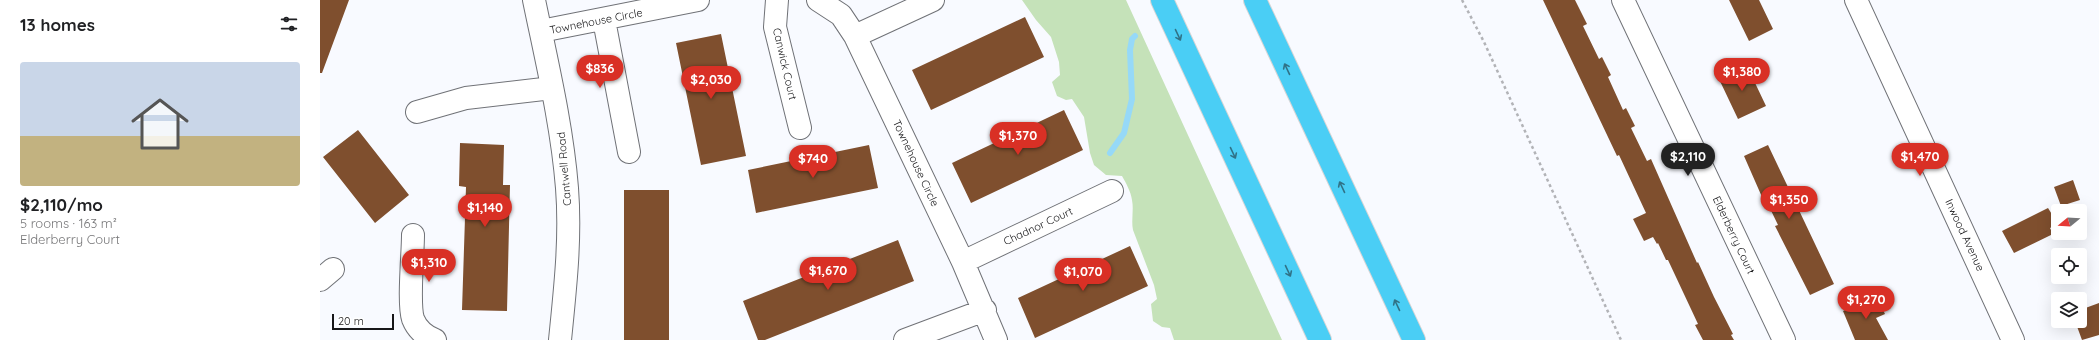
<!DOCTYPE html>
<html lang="en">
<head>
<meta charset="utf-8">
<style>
	body { margin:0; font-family:Quicksand,sans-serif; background:#f6f6f6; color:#202124; height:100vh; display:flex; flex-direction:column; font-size:15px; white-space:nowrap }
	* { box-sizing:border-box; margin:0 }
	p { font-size:13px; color:#757577 }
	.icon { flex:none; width:22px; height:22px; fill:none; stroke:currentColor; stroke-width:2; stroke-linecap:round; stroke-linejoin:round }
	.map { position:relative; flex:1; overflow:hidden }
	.side { display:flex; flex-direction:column; background:#fff; width:320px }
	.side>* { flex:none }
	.needle { width:26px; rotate:252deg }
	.fabs { position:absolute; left:1731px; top:204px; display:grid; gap:8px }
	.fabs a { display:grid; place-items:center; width:36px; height:36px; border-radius:4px; background:#fff; box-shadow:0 4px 16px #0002; font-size:20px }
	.scale { position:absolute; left:12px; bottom:10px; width:62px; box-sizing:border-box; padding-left:4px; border:2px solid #171719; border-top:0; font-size:11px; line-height:14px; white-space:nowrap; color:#171719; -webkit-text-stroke:3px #fff; paint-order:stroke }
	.price { position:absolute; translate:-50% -34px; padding:0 9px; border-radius:14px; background:#d93025; color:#fff; font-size:13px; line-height:26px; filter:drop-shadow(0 1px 2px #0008) }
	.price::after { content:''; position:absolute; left:50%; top:24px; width:12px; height:9px; margin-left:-6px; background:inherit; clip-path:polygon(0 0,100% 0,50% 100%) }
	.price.selected { background:#222; color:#fff }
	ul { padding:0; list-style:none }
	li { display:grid; align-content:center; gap:8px; height:212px; padding:0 20px }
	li+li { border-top:1px solid #e0e0e0 }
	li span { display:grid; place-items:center; height:124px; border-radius:4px; color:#555 }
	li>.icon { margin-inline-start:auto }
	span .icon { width:72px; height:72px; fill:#fffc; stroke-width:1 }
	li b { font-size:17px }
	h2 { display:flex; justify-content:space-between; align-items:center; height:48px; padding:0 20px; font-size:17px }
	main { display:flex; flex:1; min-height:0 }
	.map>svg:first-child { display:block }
</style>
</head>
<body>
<main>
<section class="side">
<h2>13 homes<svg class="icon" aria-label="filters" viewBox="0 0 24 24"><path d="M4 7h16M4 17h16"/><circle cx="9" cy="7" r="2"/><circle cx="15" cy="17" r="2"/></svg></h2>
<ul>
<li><span style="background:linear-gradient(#c9d6e8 60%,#c2b280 0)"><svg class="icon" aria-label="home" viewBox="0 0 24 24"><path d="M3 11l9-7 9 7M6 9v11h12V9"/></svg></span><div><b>$2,110/mo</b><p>5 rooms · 163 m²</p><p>Elderberry Court</p></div></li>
</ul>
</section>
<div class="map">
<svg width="1779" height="340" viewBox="0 0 1779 340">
	<rect width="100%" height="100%" fill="#f8faff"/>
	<!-- green -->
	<path fill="#c5e2b9" d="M 702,0 L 806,0 L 962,340 L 854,340 L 850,328 L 842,327 L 833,321 L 831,304 L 837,299 L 834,285 L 813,230 C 811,220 814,210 812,200 C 811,192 806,183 802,176 L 786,175 L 774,165 L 770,153 L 764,117 L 752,99 L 746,100 L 737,96 L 732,82 L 740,75 L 739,62 L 731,37 L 716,20 Z"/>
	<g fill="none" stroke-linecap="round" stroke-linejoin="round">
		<!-- stream -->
		<path stroke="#96d9f8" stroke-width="6" d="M 790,153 L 804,133 L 812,99 L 810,50 L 812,39 L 815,36"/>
	</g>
	<!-- building -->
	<path fill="#7f4f2e" d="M 0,0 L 29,0 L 2,73 L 0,73 Z
		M 1223,0 L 1255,0 L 1267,24 L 1263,26 L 1279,59 L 1282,57 L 1291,75 L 1288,77 L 1303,110 L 1306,108 L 1315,126 L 1311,128 L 1327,161 L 1331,159 L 1377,263 L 1378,262 L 1394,297 L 1413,334 L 1411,335 L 1414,340 L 1383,340 L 1375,325 L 1378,324 L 1348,260 L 1346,260 L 1338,243 L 1337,244 L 1333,237 L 1324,241 L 1313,219 L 1326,213 L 1299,155 L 1297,156 Z
		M 1409,0 L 1439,0 L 1453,29 L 1429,41 Z
		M 705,17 L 724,57 L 611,110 L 592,70 Z
		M 401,34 L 426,156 L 381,165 L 356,43 Z
		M 1427,66 L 1446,106 L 1418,119 L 1399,79 Z
		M 744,110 L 763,150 L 651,203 L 632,163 Z
		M 38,130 L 89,195 L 55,223 L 3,157 Z
		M 140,143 L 184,145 L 183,185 L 190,185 L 187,311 L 142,310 L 146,187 L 139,186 Z
		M 549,145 L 558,188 L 436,213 L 428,170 Z
		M 1448,145 L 1514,284 L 1490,295 L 1455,226 L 1458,225 L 1444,196 L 1442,197 L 1424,156 Z
		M 1753,180 L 1760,200 L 1741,206 L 1734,187 Z
		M 304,190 L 349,190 L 349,340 L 304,340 Z
		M 1728,208 L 1738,224 L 1730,228 L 1733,234 L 1694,253 L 1682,231 Z
		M 578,240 L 594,281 L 445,340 L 438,340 L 423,301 Z
		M 810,246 L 828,286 L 715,338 L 698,298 Z
		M 1556,296 L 1565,314 L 1556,318 L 1568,340 L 1535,340 L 1523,311 Z
		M 1779,303 L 1779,335 L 1762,340 L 1755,321 L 1760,321 L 1760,310 Z"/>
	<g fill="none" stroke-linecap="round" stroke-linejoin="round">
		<defs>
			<path id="minor" d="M 214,0 C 227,63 242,125 247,188 C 251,239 245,290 240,340
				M 457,0 L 455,27 L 480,128
				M 498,0 L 521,15 L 535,36 L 643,262 L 676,340
				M 1303,0 L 1464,340
				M 1536,0 L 1693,340
				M 284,20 L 309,152
				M 221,31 L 378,0
				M 535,36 L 613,0
				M 97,112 L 146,98 L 232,88
				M 93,235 C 93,254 88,303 93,319 C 97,329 105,336 115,340
				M 643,262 L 792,191
				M 0,280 L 13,269
				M 585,340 L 665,310"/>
			<path id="highway" d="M 842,0 L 1000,340
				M 935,0 L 1094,340"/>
		</defs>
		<!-- minor casing -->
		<use href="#minor" stroke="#707277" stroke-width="24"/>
		<!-- highway casing -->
		<use href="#highway" stroke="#d5d5d6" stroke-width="24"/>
		<!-- path -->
		<path stroke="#b2b3b7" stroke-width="2.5" stroke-dasharray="3 3" stroke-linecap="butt" d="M 1142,0 L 1164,42 L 1301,340"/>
		<!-- minor -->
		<use href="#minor" stroke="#fff" stroke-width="22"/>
		<!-- highway -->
		<use href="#highway" stroke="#4acef5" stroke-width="22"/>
	</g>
	<!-- one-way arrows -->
	<defs><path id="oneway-shaft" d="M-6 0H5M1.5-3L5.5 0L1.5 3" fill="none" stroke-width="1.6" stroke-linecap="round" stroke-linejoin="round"/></defs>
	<g stroke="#307287">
		<use href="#oneway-shaft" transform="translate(858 35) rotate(65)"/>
		<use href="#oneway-shaft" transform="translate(967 69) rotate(-115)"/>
		<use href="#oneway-shaft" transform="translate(913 153) rotate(65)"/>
		<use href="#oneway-shaft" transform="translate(1022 187) rotate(-115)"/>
		<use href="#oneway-shaft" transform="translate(968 271) rotate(65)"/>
		<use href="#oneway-shaft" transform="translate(1077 305) rotate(-115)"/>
	</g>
	<g text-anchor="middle" stroke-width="4" stroke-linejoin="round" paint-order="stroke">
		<!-- street labels -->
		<g font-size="11" fill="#171719" stroke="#fff">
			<text transform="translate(276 21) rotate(-11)" y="4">Townehouse Circle</text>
			<text transform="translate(465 64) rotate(77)" y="4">Canwick Court</text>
			<text transform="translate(596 163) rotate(65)" y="4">Townehouse Circle</text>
			<text transform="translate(244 169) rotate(-95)" y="4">Cantwell Road</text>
			<text transform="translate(718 226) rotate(-25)" y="4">Chadnor Court</text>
			<text transform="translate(1414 235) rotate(65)" y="4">Elderberry Court</text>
			<text transform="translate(1645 235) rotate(65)" y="4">Inwood Avenue</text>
		</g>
	</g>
</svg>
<div class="fabs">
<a><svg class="needle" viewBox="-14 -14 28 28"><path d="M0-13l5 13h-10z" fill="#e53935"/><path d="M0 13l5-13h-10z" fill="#757577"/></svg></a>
<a><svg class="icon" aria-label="locate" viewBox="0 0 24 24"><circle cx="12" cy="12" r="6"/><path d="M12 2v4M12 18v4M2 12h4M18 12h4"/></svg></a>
<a><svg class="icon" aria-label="layers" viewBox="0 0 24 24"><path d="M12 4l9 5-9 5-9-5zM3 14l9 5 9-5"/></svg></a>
</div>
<div class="scale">20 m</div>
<b class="price" style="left:280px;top:89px">$836</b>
<b class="price" style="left:1422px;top:92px">$1,380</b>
<b class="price" style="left:391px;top:100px">$2,030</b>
<b class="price" style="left:698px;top:156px">$1,370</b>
<b class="price selected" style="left:1368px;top:177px">$2,110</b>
<b class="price" style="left:1600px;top:177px">$1,470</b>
<b class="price" style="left:493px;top:179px">$740</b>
<b class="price" style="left:1469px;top:220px">$1,350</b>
<b class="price" style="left:165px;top:228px">$1,140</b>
<b class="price" style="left:109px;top:283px">$1,310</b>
<b class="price" style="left:508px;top:291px">$1,670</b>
<b class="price" style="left:763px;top:292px">$1,070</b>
<b class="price" style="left:1546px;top:320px">$1,270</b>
</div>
</main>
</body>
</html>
